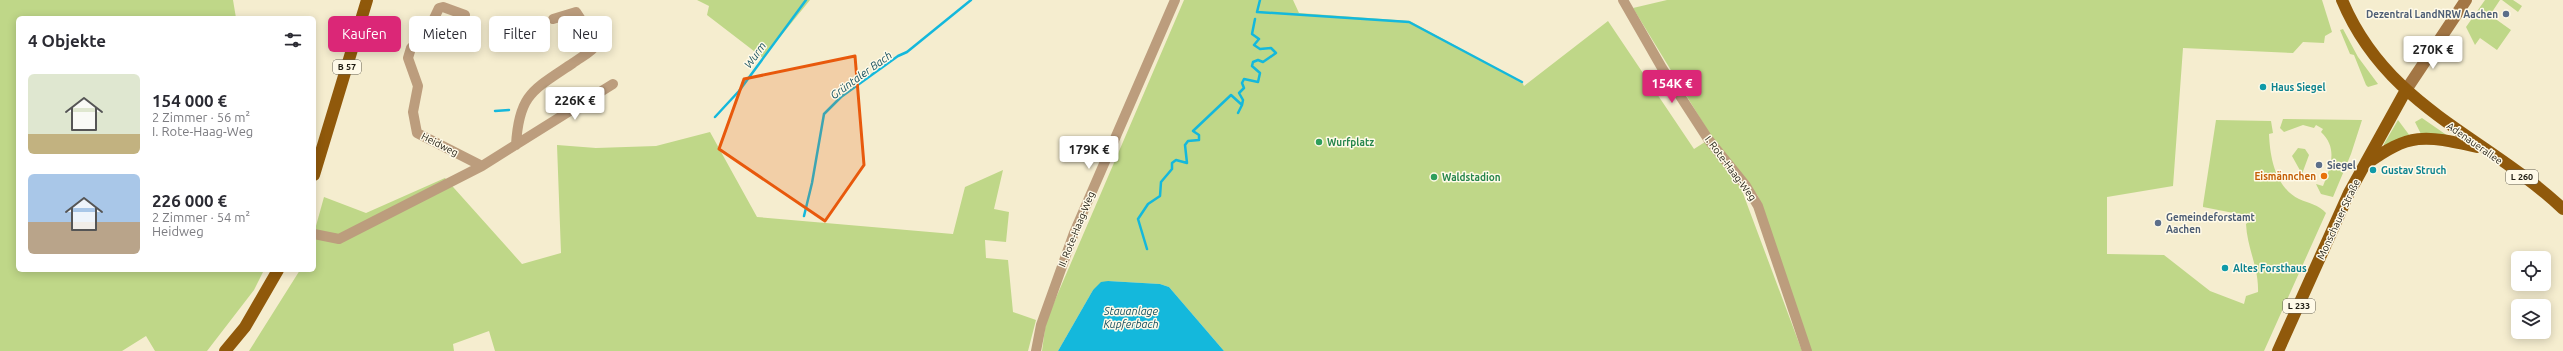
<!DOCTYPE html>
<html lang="de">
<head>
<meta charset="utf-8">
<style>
	body { margin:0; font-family:Ubuntu,sans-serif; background:#f7f7f7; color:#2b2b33; height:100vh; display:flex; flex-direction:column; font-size:15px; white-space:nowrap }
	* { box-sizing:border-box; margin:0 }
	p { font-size:13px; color:#7c7c81 }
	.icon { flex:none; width:22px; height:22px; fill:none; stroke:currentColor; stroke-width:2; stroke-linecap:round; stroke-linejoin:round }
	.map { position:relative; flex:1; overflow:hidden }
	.sheet { position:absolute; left:16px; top:16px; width:300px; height:256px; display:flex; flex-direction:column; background:#fff; border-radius:6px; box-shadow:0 2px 10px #0003 }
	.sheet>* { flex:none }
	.top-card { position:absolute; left:328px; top:16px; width:380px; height:36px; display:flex; gap:8px }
	.tools { position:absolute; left:2511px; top:251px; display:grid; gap:8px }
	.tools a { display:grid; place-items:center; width:40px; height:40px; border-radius:6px; background:#fff; box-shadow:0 2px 10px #0003; font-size:20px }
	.price { position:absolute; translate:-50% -34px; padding:0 9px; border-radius:4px; background:#fff; color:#222; font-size:13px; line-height:26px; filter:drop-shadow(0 1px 2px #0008) }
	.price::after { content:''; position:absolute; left:50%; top:24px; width:12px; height:9px; margin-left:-6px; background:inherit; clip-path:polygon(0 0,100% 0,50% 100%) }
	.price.selected { background:#db2777; color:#fff }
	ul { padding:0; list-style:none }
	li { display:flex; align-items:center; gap:12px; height:100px; padding:0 12px }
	li span { display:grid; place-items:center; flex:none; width:112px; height:80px; border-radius:6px; color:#555 }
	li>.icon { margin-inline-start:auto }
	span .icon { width:48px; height:48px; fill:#fffc; stroke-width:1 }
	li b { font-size:17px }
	h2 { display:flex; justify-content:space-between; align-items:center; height:48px; padding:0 12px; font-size:17px }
	.chip { padding:0 14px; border-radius:6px; background:#fff; box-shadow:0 2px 10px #0003; font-size:14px; line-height:36px }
	.chip.selected { background:#db2777; color:#fff }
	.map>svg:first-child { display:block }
</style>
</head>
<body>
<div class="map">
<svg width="2563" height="351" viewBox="0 0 2563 351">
	<rect width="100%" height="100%" fill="#f5edcf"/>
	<!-- green -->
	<path fill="#bfd788" d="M 0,0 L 233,0 L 236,18 L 18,18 L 18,270 L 264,270 L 254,290 L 207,351 L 155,351 L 146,336 L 122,351 L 0,351 Z
		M 697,0 L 810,0 L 763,58 L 707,15 L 709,6 Z
		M 1184,0 L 1293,0 L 1299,13 L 1410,21 L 1522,82 L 1524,86 L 1608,21 L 1694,149 L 1705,142 L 1741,188 L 1802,351 L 1224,351 L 1169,287 L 1160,284 L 1108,281 L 1093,290 L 1058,351 L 1042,351 L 1046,321 Z
		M 1667,0 L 2322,0 L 2332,32 L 2325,36 L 2324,43 L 2303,42 L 2293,53 L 2183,48 L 2173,186 L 2107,197 L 2107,254 L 2164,255 L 2210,291 L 2244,304 L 2246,296 L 2258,292 C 2259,268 2247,248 2246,224 L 2254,217 L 2203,207 L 2203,205 L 2216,120 L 2271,121 L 2273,133 L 2269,134 C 2270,157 2275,187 2299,199 C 2308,203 2319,205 2326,213 L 2264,351 L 1810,351 L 1758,196 L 1711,136 L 1633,8 Z
		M 2485,0 L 2500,0 L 2490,15 L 2511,30 L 2497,50 L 2480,38 L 2475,45 L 2466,27 Z
		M 2502,0 L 2513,0 L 2522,6 L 2518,12 Z
		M 2343,29 L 2358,57 L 2378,84 L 2368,87 L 2366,85 L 2354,55 L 2350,54 L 2340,30 Z
		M 2422,118 L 2448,136 L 2421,134 L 2415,122 Z
		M 2283,119 L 2362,120 L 2351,154 L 2333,197 L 2321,194 L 2316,184 L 2323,186 C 2331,166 2338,148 2321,132 L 2323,129 L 2316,125 L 2314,128 L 2303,125 L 2284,132 L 2280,128 Z
		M 2398,120 L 2410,136 L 2384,146 L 2384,144 Z
		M 710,132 L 757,217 L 953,234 L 965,187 L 1003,170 L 994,209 L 1009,212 L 1006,242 L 985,240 L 986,258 L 1008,260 L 1013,312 L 1036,320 L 1028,351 L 495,351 L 489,331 L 453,344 L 454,351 L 249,351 L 300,270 L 314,270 L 314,233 L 324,197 L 366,213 L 445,178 L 522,264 L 561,253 L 557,145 L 596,148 L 656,146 Z
		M 2298,148 L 2305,149 L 2309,155 L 2302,174 L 2292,156 Z"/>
	<!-- water -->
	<path fill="#14b8dc" d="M 1108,281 L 1160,284 L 1169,287 L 1224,351 L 1058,351 L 1093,290 L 1101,282 Z"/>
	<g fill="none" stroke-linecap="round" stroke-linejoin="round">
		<!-- stream -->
		<path stroke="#14b8dc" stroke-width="2.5" d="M 1260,0 L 1257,12 L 1409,22 L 1522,82
			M 495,111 L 509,110
			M 1238,113 L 1242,105
			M 715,117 L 739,91 L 806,0
			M 804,216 L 812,183 L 824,114 L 841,97 L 898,56 L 907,52 L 971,0
			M 1147,249 L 1138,219 L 1148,204 L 1160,196 L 1161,182 L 1172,169 L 1172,163 L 1176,160 L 1187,163 L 1185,145 L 1188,141 L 1199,140 L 1199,135 L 1193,131 L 1231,95 L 1242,105 L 1243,100 L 1239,93 L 1244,88 L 1242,83 L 1244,79 L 1258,82 L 1260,73 L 1252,66 L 1253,62 L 1258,60 L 1263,62 L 1276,53 L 1271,48 L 1260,49 L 1254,45 L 1259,39 L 1252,34 L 1255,19"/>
		<!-- minor -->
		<path stroke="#bc9d7d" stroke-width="10" d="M 1623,0 L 1662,68 L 1708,139 L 1746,186 L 1758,206 L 1807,351
			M 465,15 L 443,7 L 439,8 L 428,31 L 411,48 L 408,58 L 418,86 L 413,112 L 417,133 L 482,166
			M 516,145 C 519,94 533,90 573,63 C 581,57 592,52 597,44 L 576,12 L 553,19
			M 314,234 L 339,239 L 482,166 L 613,84
			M 1036,351 L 1041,325 L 1074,233 L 1175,0"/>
		<!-- secondary -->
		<path stroke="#a37644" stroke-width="12" d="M 2406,90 L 2466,0"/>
		<!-- primary -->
		<path stroke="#90590b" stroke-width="12" d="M 2342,0 C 2387,108 2485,135 2563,209
			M 2365,165 C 2410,132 2424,135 2477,147
			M 314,175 L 367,0
			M 225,351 L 245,327 L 278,270
			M 2278,351 L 2349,193 L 2406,90"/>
	</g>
	<!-- marked area -->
	<path fill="#e8590c" fill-opacity="0.2" stroke="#e8590c" stroke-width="3" stroke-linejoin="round" d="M 855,56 L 864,165 L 825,221 L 719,149 L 744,79 Z"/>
	<!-- markers -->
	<g fill="#5c6f8a" stroke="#fffae8" stroke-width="1.5">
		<circle cx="2506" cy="14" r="4"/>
		<circle cx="2319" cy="165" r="4"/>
		<circle cx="2158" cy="223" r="4"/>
	</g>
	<g fill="#0f9aa8" stroke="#fffae8" stroke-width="1.5">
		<circle cx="2263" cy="87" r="4"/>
		<circle cx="2373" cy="170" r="4"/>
		<circle cx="2225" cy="268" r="4"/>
	</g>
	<g fill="#2e9e5b" stroke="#fffae8" stroke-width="1.5">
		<circle cx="1319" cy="142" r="4"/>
		<circle cx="1434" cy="177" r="4"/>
	</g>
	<circle fill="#e8710a" stroke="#fffae8" stroke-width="1.5" cx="2324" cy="176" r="4"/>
	<g text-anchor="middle" stroke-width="3" stroke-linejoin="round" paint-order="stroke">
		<!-- shield labels -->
		<g fill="#fffae8" stroke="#625e52" stroke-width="1">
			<rect x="333" y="60" width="28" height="14" rx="3"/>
			<rect x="2506" y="170" width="32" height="14" rx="3"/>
			<rect x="2283" y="299" width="32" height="14" rx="3"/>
		</g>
		<g font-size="9" font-weight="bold" fill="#1e1b11">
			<text x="347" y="70">B 57</text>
			<text x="2522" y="180">L 260</text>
			<text x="2299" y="309">L 233</text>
		</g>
		<!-- service labels -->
		<g font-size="10" font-weight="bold" fill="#4e5e75" stroke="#fffae8" text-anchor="start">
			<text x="2498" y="18" text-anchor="end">Dezentral LandNRW Aachen</text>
			<text x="2327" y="169">Siegel</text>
			<text x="2166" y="221">Gemeindeforstamt<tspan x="2166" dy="12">Aachen</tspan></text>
		</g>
		<!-- culture labels -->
		<g font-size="10" font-weight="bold" fill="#0d838f" stroke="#fffae8" text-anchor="start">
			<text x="2271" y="91">Haus Siegel</text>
			<text x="2381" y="174">Gustav Struch</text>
			<text x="2233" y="272">Altes Forsthaus</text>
		</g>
		<!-- leisure labels -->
		<g font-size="10" font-weight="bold" fill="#27864d" stroke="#fffae8" text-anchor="start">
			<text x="1327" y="146">Wurfplatz</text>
			<text x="1442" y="181">Waldstadion</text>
		</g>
		<!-- street labels -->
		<g font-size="10" fill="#1e1b11" stroke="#fffae8">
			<text transform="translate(2475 143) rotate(35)" y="4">Adenauerallee</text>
			<text transform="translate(440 144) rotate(27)" y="4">Heidweg</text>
			<text transform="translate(1731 168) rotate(53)" y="4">I. Rote-Haag-Weg</text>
			<text transform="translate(2338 219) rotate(-65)" y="4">Monschauer Straße</text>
			<text transform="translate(1076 229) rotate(-68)" y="4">II. Rote-Haag-Weg</text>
		</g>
		<!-- food labels -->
		<g font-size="10" font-weight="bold" fill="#c56008" stroke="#fffae8" text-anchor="end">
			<text x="2316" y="180">Eismännchen</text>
		</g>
		<!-- water labels -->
		<g font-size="11" font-style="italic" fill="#175160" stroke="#fffae8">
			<text transform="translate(755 55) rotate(-54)" y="4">Wurm</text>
			<text transform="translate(861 75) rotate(-36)" y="4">Grüntaler Bach</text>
			<text x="1131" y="315">Stauanlage<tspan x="1131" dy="13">Kupferbach</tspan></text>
		</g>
	</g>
</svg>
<div class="tools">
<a><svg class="icon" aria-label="locate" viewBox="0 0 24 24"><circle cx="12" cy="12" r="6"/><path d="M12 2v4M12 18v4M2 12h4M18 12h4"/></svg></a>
<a><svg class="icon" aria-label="layers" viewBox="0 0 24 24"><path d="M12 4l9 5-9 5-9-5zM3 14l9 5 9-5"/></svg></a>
</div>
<b class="price" style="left:2433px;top:70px">270K €</b>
<b class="price selected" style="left:1672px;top:104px">154K €</b>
<b class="price" style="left:575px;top:121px">226K €</b>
<b class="price" style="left:1089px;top:170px">179K €</b>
<div class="top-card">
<a class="chip selected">Kaufen</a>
<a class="chip">Mieten</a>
<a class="chip">Filter</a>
<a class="chip">Neu</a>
</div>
<section class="sheet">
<h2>4 Objekte<svg class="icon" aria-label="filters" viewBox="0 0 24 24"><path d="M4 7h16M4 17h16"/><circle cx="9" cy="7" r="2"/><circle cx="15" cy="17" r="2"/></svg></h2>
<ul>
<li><span style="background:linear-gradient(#dfe7d0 75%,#c2b280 0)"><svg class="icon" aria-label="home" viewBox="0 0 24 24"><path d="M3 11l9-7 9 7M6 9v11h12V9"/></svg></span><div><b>154 000 €</b><p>2 Zimmer · 56 m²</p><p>I. Rote-Haag-Weg</p></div></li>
<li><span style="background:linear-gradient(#a9c7e8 60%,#b9a48a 0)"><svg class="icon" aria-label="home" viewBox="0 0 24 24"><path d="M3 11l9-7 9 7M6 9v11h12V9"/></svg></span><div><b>226 000 €</b><p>2 Zimmer · 54 m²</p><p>Heidweg</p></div></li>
</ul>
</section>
</div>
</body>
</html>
